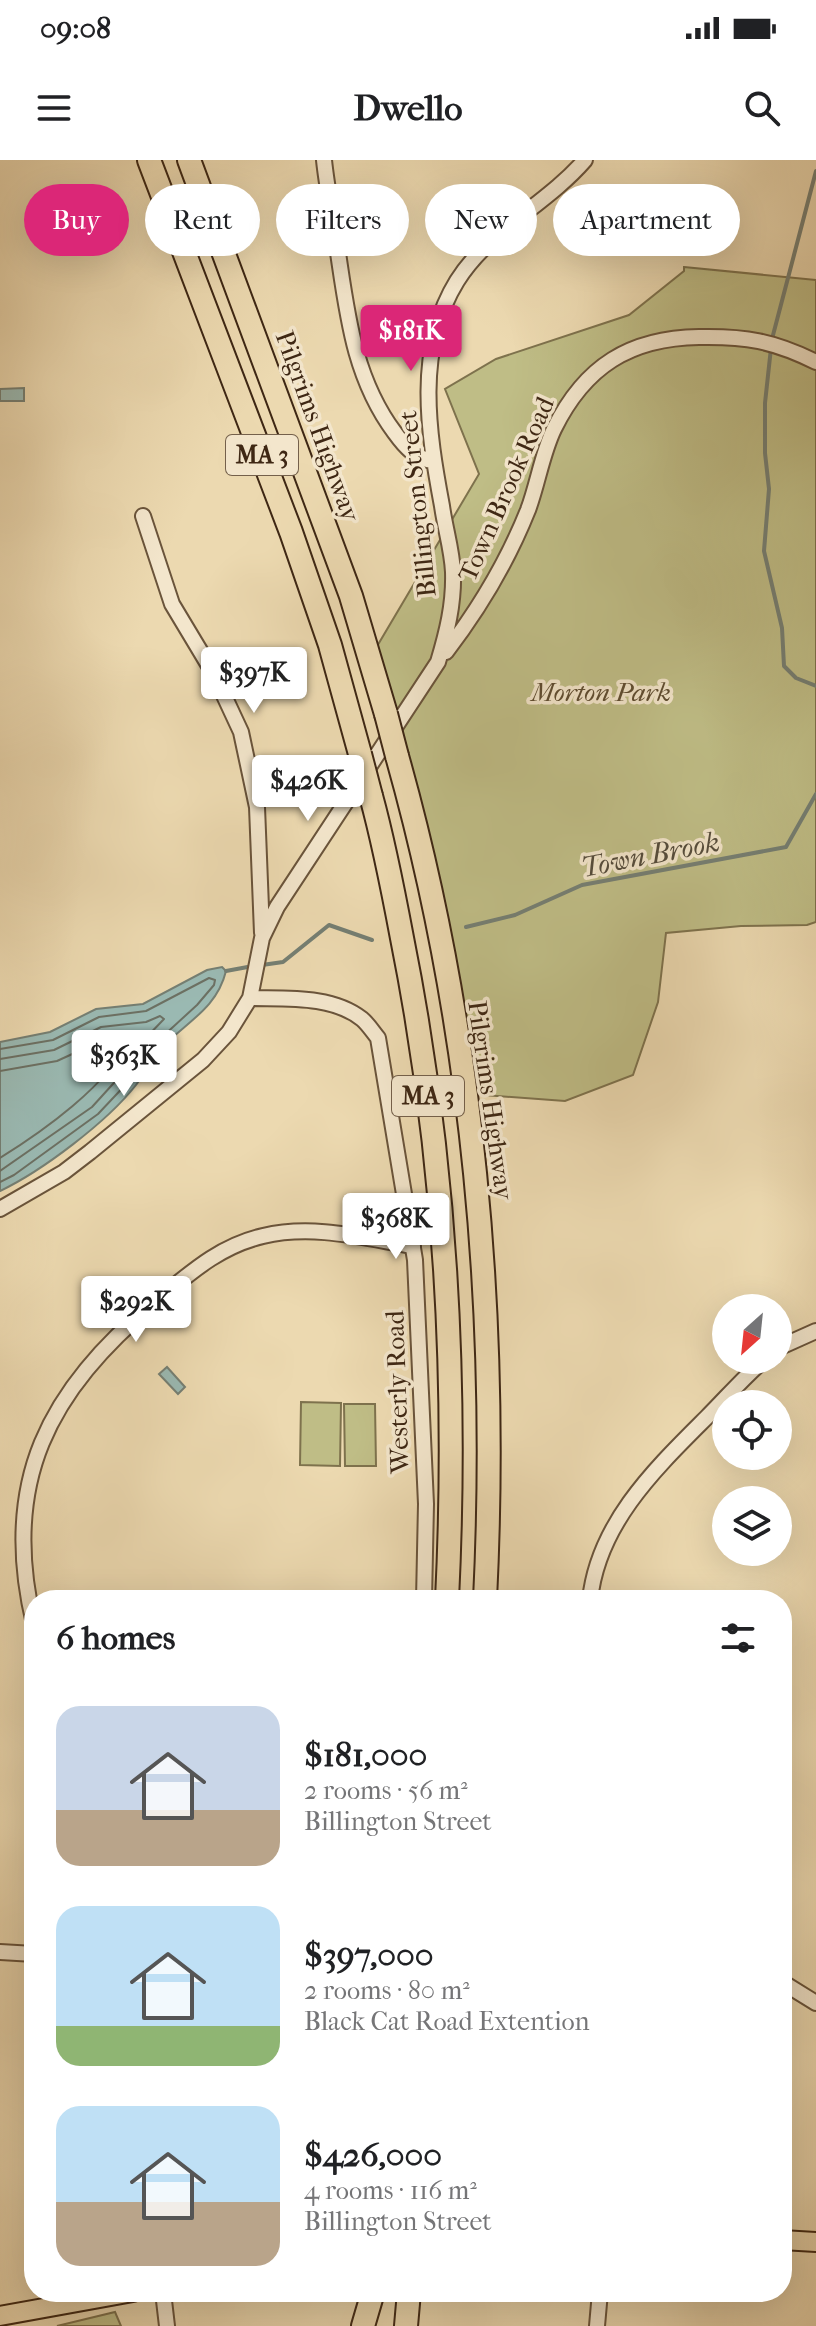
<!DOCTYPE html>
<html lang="en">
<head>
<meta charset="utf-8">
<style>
	body { margin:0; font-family:"IM FELL French Canon",serif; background:#f2f2f2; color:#202124; height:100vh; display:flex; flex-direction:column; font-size:30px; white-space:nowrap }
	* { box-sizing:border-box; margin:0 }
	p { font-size:26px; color:#757577 }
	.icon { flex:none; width:44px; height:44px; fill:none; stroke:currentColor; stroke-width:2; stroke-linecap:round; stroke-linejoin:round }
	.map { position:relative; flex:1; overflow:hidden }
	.details { position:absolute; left:24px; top:1430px; width:768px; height:712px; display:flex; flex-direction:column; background:#fff; border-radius:32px; box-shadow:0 8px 32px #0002 }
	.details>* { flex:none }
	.top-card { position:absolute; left:24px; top:24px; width:768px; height:72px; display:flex; gap:16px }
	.needle { width:52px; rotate:207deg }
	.fabs { position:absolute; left:712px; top:1134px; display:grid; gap:16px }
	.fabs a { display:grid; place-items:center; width:80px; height:80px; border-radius:50%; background:#fff; box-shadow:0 8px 32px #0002; font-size:40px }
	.price { position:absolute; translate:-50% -68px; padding:0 18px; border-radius:8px; background:#fff; color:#222; font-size:26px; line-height:52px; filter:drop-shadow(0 2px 4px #0008) }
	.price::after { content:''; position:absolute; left:50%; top:48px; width:24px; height:18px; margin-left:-12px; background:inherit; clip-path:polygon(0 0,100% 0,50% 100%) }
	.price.selected { background:#db2777; color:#fff }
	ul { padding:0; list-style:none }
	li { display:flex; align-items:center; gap:24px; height:200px; padding:0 32px }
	li span { display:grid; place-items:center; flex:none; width:224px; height:160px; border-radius:24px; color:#555 }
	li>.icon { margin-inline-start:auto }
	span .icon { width:96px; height:96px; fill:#fffc; stroke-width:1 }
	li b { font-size:34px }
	h2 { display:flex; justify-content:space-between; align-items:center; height:96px; padding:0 32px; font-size:34px }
	.chip { padding:0 28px; border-radius:36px; background:#fff; box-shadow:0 8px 32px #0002; font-size:28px; line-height:72px }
	.chip.selected { background:#db2777; color:#fff }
	.status { display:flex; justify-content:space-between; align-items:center; height:56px; padding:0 40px; background:#fff; direction:ltr }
	.status svg { height:22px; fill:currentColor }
	header { display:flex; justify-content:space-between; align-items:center; height:104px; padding:0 32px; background:#fff; font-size:36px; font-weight:800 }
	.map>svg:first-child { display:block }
</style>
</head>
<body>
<div class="status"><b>09:08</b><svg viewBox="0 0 49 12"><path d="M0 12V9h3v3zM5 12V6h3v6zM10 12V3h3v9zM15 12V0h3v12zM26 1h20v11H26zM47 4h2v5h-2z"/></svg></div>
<header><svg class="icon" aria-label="menu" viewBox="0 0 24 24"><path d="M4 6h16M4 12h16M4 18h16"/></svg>Dwello<svg class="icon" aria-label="search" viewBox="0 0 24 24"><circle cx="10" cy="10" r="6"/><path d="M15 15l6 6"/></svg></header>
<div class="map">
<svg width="816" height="2166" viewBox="0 0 816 2166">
	<rect width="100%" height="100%" fill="#ecd9b0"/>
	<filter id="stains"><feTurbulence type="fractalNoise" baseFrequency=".0025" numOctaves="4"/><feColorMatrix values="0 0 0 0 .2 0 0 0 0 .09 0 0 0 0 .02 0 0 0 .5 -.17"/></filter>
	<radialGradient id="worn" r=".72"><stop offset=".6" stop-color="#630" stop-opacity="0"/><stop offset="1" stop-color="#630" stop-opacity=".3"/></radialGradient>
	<!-- green -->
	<path fill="#bfbd86" stroke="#7e724d" stroke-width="2" d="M 684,107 L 816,120 L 816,762 L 807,765 L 741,766 L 666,773 L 658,842 L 633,915 L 565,941 L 471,934 L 450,807 L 363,510 L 479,314 L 445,229 L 496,199 L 629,155 L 684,111 Z
		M 301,1242 L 341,1243 L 340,1306 L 300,1305 Z
		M 344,1244 L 375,1244 L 376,1306 L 345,1306 Z
		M 115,2152 L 121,2166 L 57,2166 Z"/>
	<!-- water -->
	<path fill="#9ab9b2" stroke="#757f73" stroke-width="2" d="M 24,228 L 24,241 L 0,241 L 0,229 Z
		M 222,807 L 226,811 C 216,852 181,864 156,894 C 148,903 143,916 136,925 C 107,962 42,1011 0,1031 L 0,882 L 50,872 L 96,849 L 143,844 L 207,810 Z
		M 167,1207 L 185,1227 L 178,1234 L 159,1214 Z"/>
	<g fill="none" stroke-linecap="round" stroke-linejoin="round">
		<!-- shore -->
		<path stroke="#6c7063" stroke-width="2" d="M 0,889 L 53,880 L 99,857 L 146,851 L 209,818 L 215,820 L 214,825 L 197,845 L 149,889 L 130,920 L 98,954 L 14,1015 L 0,1022
			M 0,899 L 54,890 L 101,867 L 146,862 L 160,856 L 164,859 L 141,883 L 122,914 L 92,947 L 0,1011
			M 0,911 L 57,901 L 105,879 L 124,876 L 128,879 C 111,924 40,973 0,998"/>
		<!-- stream -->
		<path stroke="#757f73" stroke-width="4" d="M 772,179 L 816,11
			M 771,188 L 765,243 L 765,293 L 769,329 L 764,391 L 782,468 L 784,506 L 796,518 L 816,526
			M 466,767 L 515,755 L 582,725 L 786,687 L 816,634
			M 262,805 L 283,802 L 329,765 L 372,780
			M 226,811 L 253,806"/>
		<defs>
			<path id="minor" d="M 324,0 C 327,29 333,57 337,86 C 347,152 353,217 395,273 C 405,287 416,299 433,301
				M 143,356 L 172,444 L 214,514 L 241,572 L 257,647 L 262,773
				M 446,492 C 479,449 508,400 528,350 C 538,323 542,294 554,269 C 585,206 630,178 699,177 C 745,176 774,181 816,202
				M 250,838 C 286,839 332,835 362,859 C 368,864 373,872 378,878 L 415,1100 L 426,1344 L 424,1440
				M 0,1049 L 64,1012 L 90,992 L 203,900 L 229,872 L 250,838 L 262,778 L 277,747 L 438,502 C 447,472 454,444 453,412 C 452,390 445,368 442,346 C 428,272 415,189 457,121 C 489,70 546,45 585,0
				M 778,1188 L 816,1171
				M 590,1440 C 598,1363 656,1308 707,1257 C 726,1238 744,1217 764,1200
				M 34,1464 C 0,1322 48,1231 156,1141 C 189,1114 219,1086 263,1076 C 313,1064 364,1078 413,1086
				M 0,1792 L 34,1794
				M 782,1822 L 816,1843
				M 163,2132 L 167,2166
				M 597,2166 L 600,2132"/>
			<path id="major" d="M 782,2080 L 816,2082
				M 0,2156 L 133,2132"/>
			<path id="highway" d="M 149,0 L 291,372 L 330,485 L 360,594
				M 189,0 L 351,436 L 386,554
				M 397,596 C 474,869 499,1157 485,1440
				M 371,636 C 384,683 393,730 402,778 C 446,998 458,1216 447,1440
				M 363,2166 L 373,2132
				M 406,2166 L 409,2132"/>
		</defs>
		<!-- minor casing -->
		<use href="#minor" stroke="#6a543b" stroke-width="18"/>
		<!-- major casing -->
		<use href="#major" stroke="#3e2714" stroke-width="22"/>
		<!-- highway casing -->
		<use href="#highway" stroke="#3e2714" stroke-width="26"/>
		<!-- minor -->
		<use href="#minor" stroke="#f3e6cc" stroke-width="14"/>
		<!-- major -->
		<use href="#major" stroke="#ecd9b0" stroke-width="18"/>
		<!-- highway -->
		<use href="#highway" stroke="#ecd9b0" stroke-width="22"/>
		<defs>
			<path id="highway-bridge" d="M 386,554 L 397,596
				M 360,594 L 371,636"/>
		</defs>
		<!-- highway-bridge casing -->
		<use href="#highway-bridge" stroke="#3e2714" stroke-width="26" stroke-linecap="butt"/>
		<!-- highway-bridge -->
		<use href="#highway-bridge" stroke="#ecd9b0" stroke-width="22"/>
	</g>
	<g text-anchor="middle" stroke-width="7" stroke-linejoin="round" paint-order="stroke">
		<!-- shield labels -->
		<g fill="#f3e6cc" stroke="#74604b" stroke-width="2">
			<rect x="226" y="275" width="72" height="40" rx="6"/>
			<rect x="392" y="916" width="72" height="40" rx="6"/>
		</g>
		<g font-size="24" font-weight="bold" fill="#3e2714">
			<text x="262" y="303">MA 3</text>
			<text x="428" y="944">MA 3</text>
		</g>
		<!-- street labels -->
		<g font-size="26" fill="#3e2714" stroke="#f3e6cc">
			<text transform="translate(318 266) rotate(70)" y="9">Pilgrims Highway</text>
			<text transform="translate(506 329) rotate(-66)" y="9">Town Brook Road</text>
			<text transform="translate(417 344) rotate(-96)" y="9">Billington Street</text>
			<text transform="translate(491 940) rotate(82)" y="9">Pilgrims Highway</text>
			<text transform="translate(397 1232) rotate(-92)" y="9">Westerly Road</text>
		</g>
		<!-- park labels -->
		<g font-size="26" font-style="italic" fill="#5e4c30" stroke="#f3e6cc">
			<text x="601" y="541">Morton Park</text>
		</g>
		<!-- water labels -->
		<g font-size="28" font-style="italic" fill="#554c3c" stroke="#f3e6cc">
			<text transform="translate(650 694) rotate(-11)" y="10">Town Brook</text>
		</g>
	</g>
	<rect width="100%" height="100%" filter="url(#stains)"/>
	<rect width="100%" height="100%" fill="url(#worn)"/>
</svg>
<div class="fabs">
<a><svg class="needle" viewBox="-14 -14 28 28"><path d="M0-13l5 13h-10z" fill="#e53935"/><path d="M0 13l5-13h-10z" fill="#757577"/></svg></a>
<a><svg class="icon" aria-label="locate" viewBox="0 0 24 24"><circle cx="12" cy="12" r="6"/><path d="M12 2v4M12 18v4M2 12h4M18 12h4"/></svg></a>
<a><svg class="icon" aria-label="layers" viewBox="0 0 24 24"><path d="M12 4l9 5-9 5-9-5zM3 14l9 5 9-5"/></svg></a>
</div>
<b class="price selected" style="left:411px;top:213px">$181K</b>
<b class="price" style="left:254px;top:555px">$397K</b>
<b class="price" style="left:308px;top:663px">$426K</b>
<b class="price" style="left:124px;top:938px">$363K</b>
<b class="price" style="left:396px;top:1101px">$368K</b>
<b class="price" style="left:136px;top:1184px">$292K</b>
<div class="top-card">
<a class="chip selected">Buy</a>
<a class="chip">Rent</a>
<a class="chip">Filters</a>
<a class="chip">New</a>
<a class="chip">Apartment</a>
</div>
<section class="details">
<h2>6 homes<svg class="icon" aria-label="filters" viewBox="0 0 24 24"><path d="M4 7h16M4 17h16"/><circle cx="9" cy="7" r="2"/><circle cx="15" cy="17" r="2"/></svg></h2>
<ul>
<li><span style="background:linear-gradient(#c9d6e8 65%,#b9a48a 0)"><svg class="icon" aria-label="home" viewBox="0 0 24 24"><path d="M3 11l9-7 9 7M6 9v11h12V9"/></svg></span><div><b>$181,000</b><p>2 rooms · 56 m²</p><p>Billington Street</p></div></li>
<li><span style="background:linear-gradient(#bfe0f5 75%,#8fb573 0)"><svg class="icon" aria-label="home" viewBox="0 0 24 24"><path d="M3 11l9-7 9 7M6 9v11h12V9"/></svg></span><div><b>$397,000</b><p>2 rooms · 80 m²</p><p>Black Cat Road Extention</p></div></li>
<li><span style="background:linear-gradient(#bfe0f5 60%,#b9a48a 0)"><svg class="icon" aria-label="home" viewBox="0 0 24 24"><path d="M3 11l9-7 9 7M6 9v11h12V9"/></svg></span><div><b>$426,000</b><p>4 rooms · 116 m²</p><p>Billington Street</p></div></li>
</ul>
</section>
</div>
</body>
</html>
